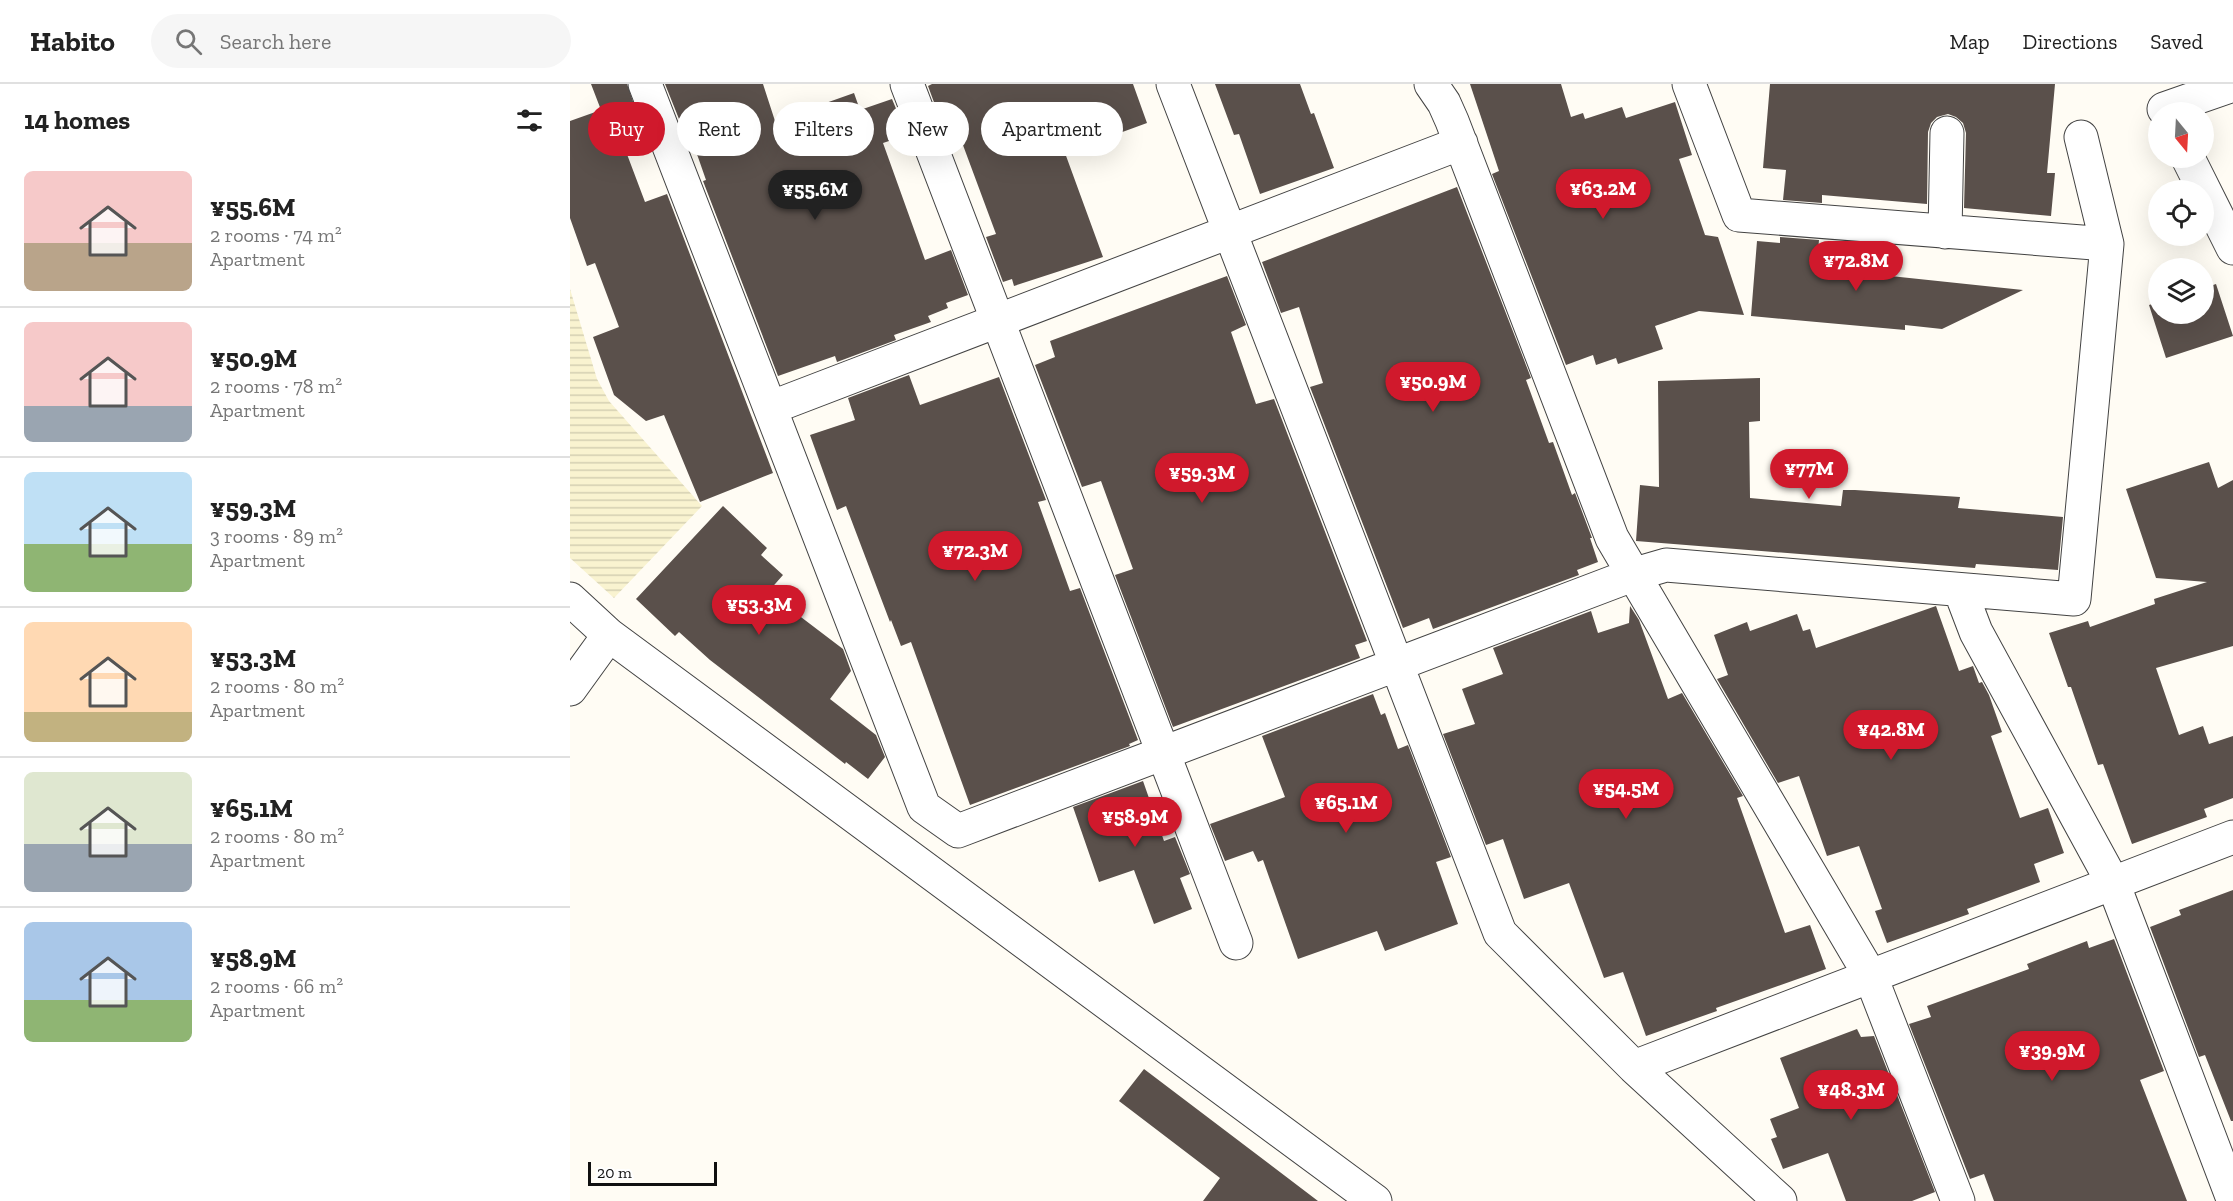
<!DOCTYPE html>
<html lang="en">
<head>
<meta charset="utf-8">
<style>
	body { margin:0; font-family:"Zilla Slab",serif; background:#f6f6f6; color:#222; height:100vh; display:flex; flex-direction:column; font-size:22px; white-space:nowrap }
	* { box-sizing:border-box; margin:0 }
	p { font-size:20px; color:#767676 }
	.icon { flex:none; width:33px; height:33px; fill:none; stroke:currentColor; stroke-width:2; stroke-linecap:round; stroke-linejoin:round }
	.map { position:relative; flex:1; overflow:hidden }
	.details { display:flex; flex-direction:column; background:#fff; width:570px }
	.details>* { flex:none }
	.banner { position:absolute; left:18px; top:18px; width:570px; height:54px; display:flex; gap:12px }
	.needle { width:39px; rotate:162deg }
	.buttons { position:absolute; left:1578px; top:18px; display:grid; gap:12px }
	.buttons a { display:grid; place-items:center; width:66px; height:66px; border-radius:50%; background:#fff; box-shadow:0 6px 24px #0002; font-size:30px }
	.scale { position:absolute; left:18px; bottom:15px; width:129px; box-sizing:border-box; padding-left:6px; border:3px solid #101010; border-top:0; font-size:16px; line-height:21px; white-space:nowrap; color:#101010; -webkit-text-stroke:4px #fff; paint-order:stroke }
	.price { position:absolute; translate:-50% -51px; padding:0 14px; border-radius:21px; background:#d0192c; color:#fff; font-size:20px; line-height:39px; filter:drop-shadow(0 2px 3px #0008) }
	.price::after { content:''; position:absolute; left:50%; top:36px; width:18px; height:14px; margin-left:-9px; background:inherit; clip-path:polygon(0 0,100% 0,50% 100%) }
	.price.active { background:#222; color:#fff }
	ul { padding:0; list-style:none }
	li { display:flex; align-items:center; gap:18px; height:150px; padding:0 24px }
	li+li { border-top:2px solid #e0e0e0 }
	li span { display:grid; place-items:center; flex:none; width:168px; height:120px; border-radius:9px; color:#555 }
	li>.icon { margin-inline-start:auto }
	span .icon { width:72px; height:72px; fill:#fffc; stroke-width:1 }
	li b { font-size:26px }
	h2 { display:flex; justify-content:space-between; align-items:center; height:72px; padding:0 24px; font-size:26px }
	.tag { padding:0 21px; border-radius:27px; background:#fff; box-shadow:0 6px 24px #0002; font-size:21px; line-height:54px }
	.tag.active { background:#d0192c; color:#fff }
	header { display:flex; align-items:center; gap:36px; box-sizing:border-box; height:84px; padding:0 30px; background:#fff; border-bottom:2px solid #e0e0e0 }
	header strong { font-size:28px }
	nav { display:flex; gap:33px; margin-inline-start:auto; font-size:21px }
	.search { width:420px; height:54px; background:#f6f6f6; display:flex; align-items:center; gap:15px; box-sizing:border-box; padding:0 21px; border-radius:33px; color:#767676; font-size:22px }
	main { display:flex; flex:1; min-height:0 }
	.map>svg:first-child { display:block }
</style>
</head>
<body>
<header>
<strong>Habito</strong>
<div class="search"><svg class="icon" aria-label="search" viewBox="0 0 24 24"><circle cx="10" cy="10" r="6"/><path d="M15 15l6 6"/></svg>Search here</div>
<nav><a>Map</a><a>Directions</a><a>Saved</a></nav>
</header>
<main>
<section class="details">
<h2>14 homes<svg class="icon" aria-label="filters" viewBox="0 0 24 24"><path d="M4 7h16M4 17h16"/><circle cx="9" cy="7" r="2"/><circle cx="15" cy="17" r="2"/></svg></h2>
<ul>
<li><span style="background:linear-gradient(#f6c9c9 60%,#b9a48a 0)"><svg class="icon" aria-label="home" viewBox="0 0 24 24"><path d="M3 11l9-7 9 7M6 9v11h12V9"/></svg></span><div><b>¥55.6M</b><p>2 rooms · 74 m²</p><p>Apartment</p></div></li>
<li><span style="background:linear-gradient(#f6c9c9 70%,#9aa5b1 0)"><svg class="icon" aria-label="home" viewBox="0 0 24 24"><path d="M3 11l9-7 9 7M6 9v11h12V9"/></svg></span><div><b>¥50.9M</b><p>2 rooms · 78 m²</p><p>Apartment</p></div></li>
<li><span style="background:linear-gradient(#bfe0f5 60%,#8fb573 0)"><svg class="icon" aria-label="home" viewBox="0 0 24 24"><path d="M3 11l9-7 9 7M6 9v11h12V9"/></svg></span><div><b>¥59.3M</b><p>3 rooms · 89 m²</p><p>Apartment</p></div></li>
<li><span style="background:linear-gradient(#ffd9b3 75%,#c2b280 0)"><svg class="icon" aria-label="home" viewBox="0 0 24 24"><path d="M3 11l9-7 9 7M6 9v11h12V9"/></svg></span><div><b>¥53.3M</b><p>2 rooms · 80 m²</p><p>Apartment</p></div></li>
<li><span style="background:linear-gradient(#dfe7d0 60%,#9aa5b1 0)"><svg class="icon" aria-label="home" viewBox="0 0 24 24"><path d="M3 11l9-7 9 7M6 9v11h12V9"/></svg></span><div><b>¥65.1M</b><p>2 rooms · 80 m²</p><p>Apartment</p></div></li>
<li><span style="background:linear-gradient(#a9c7e8 65%,#8fb573 0)"><svg class="icon" aria-label="home" viewBox="0 0 24 24"><path d="M3 11l9-7 9 7M6 9v11h12V9"/></svg></span><div><b>¥58.9M</b><p>2 rooms · 66 m²</p><p>Apartment</p></div></li>
</ul>
</section>
<div class="map">
<svg width="1663" height="1117" viewBox="0 0 1663 1117">
	<defs>
		<pattern id="farmland-rules" width="6" height="5" patternUnits="userSpaceOnUse" patternTransform="scale(1.5)"><rect width="6" height="5" fill="#f9f3d0"/><path d="M0 2.5h6" fill="none" stroke="#d4cfb2"/></pattern>
	</defs>
	<rect width="100%" height="100%" fill="#fffcf4"/>
	<!-- farmland -->
	<path fill="url(#farmland-rules)" d="M 0,205 L 27,295 L 39,317 L 132,422 L 44,514 L 0,474 Z"/>
	<!-- building -->
	<path fill="#5a504b" d="M 21,0 L 57,0 L 74,49 L 52,57 L 75,118 L 97,110 L 203,389 L 130,418 L 94,331 L 76,337 L 44,311 L 23,253 L 49,243 L 25,179 L 17,182 L 0,134 L 0,37 L 31,26 Z
		M 95,0 L 193,0 L 205,37 L 284,9 L 290,26 L 322,15 L 337,51 L 313,59 L 355,176 L 381,166 L 398,211 L 376,219 L 378,224 L 358,232 L 361,238 L 324,251 L 326,256 L 267,278 L 265,272 L 208,292 L 133,97 L 136,96 L 114,33 L 109,35 Z
		M 362,0 L 563,0 L 577,39 L 495,69 L 533,173 L 444,202 L 442,195 L 433,198 L 416,153 L 426,150 L 387,45 L 380,48 L 377,38 L 372,40 L 358,2 Z
		M 645,0 L 730,0 L 741,30 L 744,29 L 764,84 L 690,110 L 669,50 L 664,51 Z
		M 900,0 L 991,0 L 1001,33 L 1013,29 L 1015,35 L 1052,23 L 1056,34 L 1105,18 L 1122,71 L 1109,75 L 1135,151 L 1148,153 L 1174,231 L 1129,227 L 1085,242 L 1093,265 L 1048,280 L 1046,274 L 1026,281 L 1023,271 L 996,281 L 922,90 L 929,87 Z
		M 1200,0 L 1485,0 L 1477,89 L 1485,89 L 1481,132 L 1394,124 L 1396,49 L 1393,39 L 1386,33 L 1378,30 L 1367,33 L 1361,39 L 1358,48 L 1357,120 L 1252,111 L 1252,119 L 1213,116 L 1216,86 L 1193,84 Z
		M 887,103 L 961,294 L 956,296 L 979,359 L 983,358 L 1002,411 L 1005,409 L 1022,454 L 1020,454 L 1028,478 L 1007,486 L 1009,491 L 863,545 L 859,534 L 833,544 L 740,303 L 753,299 L 729,223 L 711,229 L 692,178 Z
		M 1210,153 L 1249,156 L 1247,178 L 1292,184 L 1292,189 L 1453,206 L 1372,245 L 1335,241 L 1335,246 L 1181,232 L 1187,157 L 1210,159 Z
		M 657,192 L 676,241 L 661,248 L 686,320 L 704,315 L 797,557 L 785,561 L 790,574 L 603,643 L 545,491 L 563,485 L 531,397 L 512,403 L 465,281 L 485,273 L 480,257 Z
		M 1646,200 L 1663,252 L 1596,274 L 1579,221 L 1588,218 L 1588,230 L 1634,230 L 1634,204 Z
		M 339,291 L 350,321 L 429,293 L 476,416 L 468,418 L 500,507 L 510,504 L 568,656 L 559,660 L 560,662 L 400,721 L 341,558 L 331,562 L 321,536 L 320,538 L 276,422 L 267,426 L 240,351 L 285,336 L 278,314 Z
		M 1190,294 L 1190,337 L 1179,338 L 1180,414 L 1271,422 L 1273,406 L 1285,406 L 1390,413 L 1388,424 L 1493,433 L 1488,486 L 1406,480 L 1405,484 L 1066,457 L 1070,401 L 1089,403 L 1088,297 Z
		M 1639,378 L 1648,404 L 1663,396 L 1663,562 L 1586,584 L 1609,651 L 1633,642 L 1639,660 L 1663,652 L 1663,714 L 1634,725 L 1637,733 L 1562,760 L 1533,680 L 1528,681 L 1501,603 L 1498,603 L 1479,549 L 1518,537 L 1520,543 L 1585,520 L 1584,515 L 1637,498 L 1586,494 L 1556,405 Z
		M 153,422 L 197,464 L 191,471 L 213,491 L 198,508 L 273,565 L 281,587 L 260,615 L 306,651 L 315,673 L 298,695 L 276,678 L 275,680 L 140,576 L 109,548 L 105,552 L 66,515 Z
		M 1060,522 L 1069,536 L 1098,615 L 1112,609 L 1173,712 L 1167,714 L 1215,849 L 1240,841 L 1256,885 L 1146,924 L 1147,927 L 1076,952 L 1053,888 L 1034,894 L 999,799 L 954,815 L 933,755 L 916,761 L 873,650 L 905,640 L 892,605 L 933,590 L 923,564 L 1021,527 L 1028,549 L 1059,539 Z
		M 1366,522 L 1389,587 L 1403,582 L 1409,599 L 1412,598 L 1419,611 L 1432,648 L 1421,652 L 1450,734 L 1478,724 L 1494,769 L 1464,780 L 1470,798 L 1397,825 L 1399,830 L 1317,859 L 1305,827 L 1312,825 L 1289,762 L 1257,772 L 1229,692 L 1208,699 L 1147,595 L 1158,591 L 1144,551 L 1177,538 L 1180,547 L 1227,530 L 1233,547 L 1240,545 L 1246,564 Z
		M 803,610 L 811,631 L 815,629 L 828,665 L 838,661 L 881,773 L 866,778 L 888,840 L 815,867 L 807,847 L 728,875 L 693,776 L 688,778 L 683,767 L 655,777 L 640,740 L 715,713 L 692,652 Z
		M 573,697 L 594,757 L 605,753 L 620,790 L 610,794 L 622,825 L 584,840 L 564,786 L 529,798 L 503,723 Z
		M 1663,806 L 1663,1037 L 1661,1037 L 1635,971 L 1629,973 L 1580,843 L 1611,831 L 1609,826 Z
		M 1544,855 L 1594,987 L 1570,996 L 1617,1117 L 1424,1117 L 1414,1090 L 1400,1095 L 1339,940 L 1361,933 L 1357,922 L 1459,885 L 1457,880 L 1517,857 L 1519,864 Z
		M 1287,945 L 1291,953 L 1304,952 L 1365,1108 L 1342,1117 L 1276,1117 L 1258,1069 L 1213,1085 L 1201,1055 L 1207,1053 L 1200,1035 L 1229,1024 L 1210,974 Z
		M 574,985 L 748,1117 L 633,1117 L 650,1094 L 549,1017 Z"/>
	<g fill="none" stroke-linecap="round" stroke-linejoin="round">
		<defs>
			<path id="minor" d="M 75,0 L 354,723 L 388,747 L 1065,490 L 1096,481 L 1504,515 L 1537,160 L 1511,53
				M 337,0 L 666,859
				M 603,0 L 930,849 L 1064,983 L 1210,1117
				M 861,0 L 874,19 L 882,37 L 1042,454 L 1301,893 L 1388,1117
				M 1119,0 L 1169,131 L 1537,160
				M 1594,25 L 1663,1
				M 1618,74 L 1663,164
				M 1375,148 L 1377,49
				M 200,324 L 891,59
				M 1390,506 L 1406,548 L 1543,799 L 1663,1115
				M 0,515 L 39,551 L 805,1117
				M 0,605 L 39,551
				M 1064,983 L 1663,753"/>
		</defs>
		<!-- minor casing -->
		<use href="#minor" stroke="#434343" stroke-width="35"/>
		<!-- minor -->
		<use href="#minor" stroke="#fff" stroke-width="33"/>
	</g>
</svg>
<div class="buttons">
<a><svg class="needle" viewBox="-14 -14 28 28"><path d="M0-13l5 13h-10z" fill="#e53935"/><path d="M0 13l5-13h-10z" fill="#767676"/></svg></a>
<a><svg class="icon" aria-label="locate" viewBox="0 0 24 24"><circle cx="12" cy="12" r="6"/><path d="M12 2v4M12 18v4M2 12h4M18 12h4"/></svg></a>
<a><svg class="icon" aria-label="layers" viewBox="0 0 24 24"><path d="M12 4l9 5-9 5-9-5zM3 14l9 5 9-5"/></svg></a>
</div>
<div class="scale">20 m</div>
<b class="price" style="left:1033px;top:136px">¥63.2M</b>
<b class="price active" style="left:245px;top:137px">¥55.6M</b>
<b class="price" style="left:1286px;top:208px">¥72.8M</b>
<b class="price" style="left:863px;top:329px">¥50.9M</b>
<b class="price" style="left:1239px;top:416px">¥77M</b>
<b class="price" style="left:632px;top:420px">¥59.3M</b>
<b class="price" style="left:405px;top:498px">¥72.3M</b>
<b class="price" style="left:189px;top:552px">¥53.3M</b>
<b class="price" style="left:1321px;top:677px">¥42.8M</b>
<b class="price" style="left:1056px;top:736px">¥54.5M</b>
<b class="price" style="left:776px;top:750px">¥65.1M</b>
<b class="price" style="left:565px;top:764px">¥58.9M</b>
<b class="price" style="left:1482px;top:998px">¥39.9M</b>
<b class="price" style="left:1281px;top:1037px">¥48.3M</b>
<div class="banner">
<a class="tag active">Buy</a>
<a class="tag">Rent</a>
<a class="tag">Filters</a>
<a class="tag">New</a>
<a class="tag">Apartment</a>
</div>
</div>
</main>
</body>
</html>
